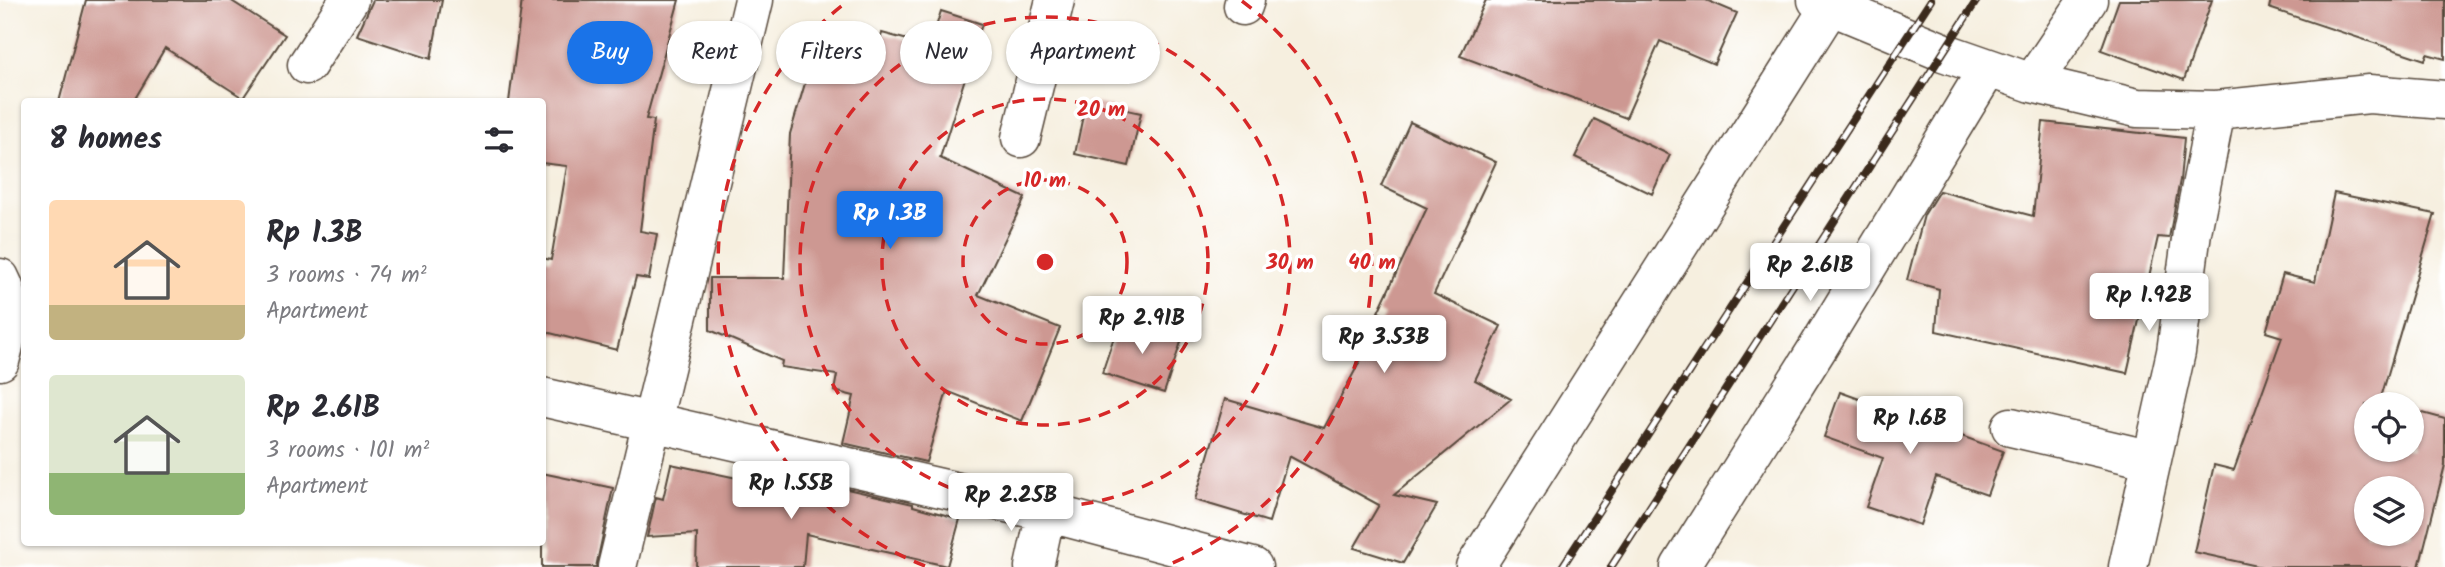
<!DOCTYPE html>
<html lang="en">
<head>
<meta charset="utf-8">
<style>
	body { margin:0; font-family:Kalam,sans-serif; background:#f7f7f7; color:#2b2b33; height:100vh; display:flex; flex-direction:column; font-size:26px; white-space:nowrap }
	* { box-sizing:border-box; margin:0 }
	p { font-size:23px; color:#7c7c81 }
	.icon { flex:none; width:38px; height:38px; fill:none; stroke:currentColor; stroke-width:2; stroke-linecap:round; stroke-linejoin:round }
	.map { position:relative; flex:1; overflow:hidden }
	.side { position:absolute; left:21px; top:98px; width:525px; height:448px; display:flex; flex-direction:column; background:#fff; border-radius:7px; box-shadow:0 2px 5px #0004 }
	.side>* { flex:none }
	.guide { position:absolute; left:567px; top:21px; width:665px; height:63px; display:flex; gap:14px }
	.controls { position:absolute; left:2354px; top:392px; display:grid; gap:14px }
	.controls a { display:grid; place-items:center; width:70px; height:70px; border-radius:50%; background:#fff; box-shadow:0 2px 5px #0004; font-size:35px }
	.price { position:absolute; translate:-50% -60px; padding:0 16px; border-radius:7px; background:#fff; color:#222; font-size:23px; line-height:46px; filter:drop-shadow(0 2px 4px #0008) }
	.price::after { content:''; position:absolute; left:50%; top:42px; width:21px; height:16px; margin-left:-10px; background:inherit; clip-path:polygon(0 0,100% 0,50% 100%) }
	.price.on { background:#1a73e8; color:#fff }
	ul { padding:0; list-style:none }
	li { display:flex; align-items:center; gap:21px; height:175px; padding:0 28px }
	li span { display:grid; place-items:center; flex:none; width:196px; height:140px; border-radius:7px; color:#555 }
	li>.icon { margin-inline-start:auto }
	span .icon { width:84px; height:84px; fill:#fffc; stroke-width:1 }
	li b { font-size:30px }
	h2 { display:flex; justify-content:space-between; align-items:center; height:84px; padding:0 28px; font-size:30px }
	.tag { padding:0 24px; border-radius:32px; background:#fff; box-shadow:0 2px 5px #0004; font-size:24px; line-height:63px }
	.tag.on { background:#1a73e8; color:#fff }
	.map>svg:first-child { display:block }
</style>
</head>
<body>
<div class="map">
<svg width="2445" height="567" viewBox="0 0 2445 567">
	<rect width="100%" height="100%" fill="#fff"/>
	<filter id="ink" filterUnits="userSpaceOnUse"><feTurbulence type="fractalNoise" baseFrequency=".0143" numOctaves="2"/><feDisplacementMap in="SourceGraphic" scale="14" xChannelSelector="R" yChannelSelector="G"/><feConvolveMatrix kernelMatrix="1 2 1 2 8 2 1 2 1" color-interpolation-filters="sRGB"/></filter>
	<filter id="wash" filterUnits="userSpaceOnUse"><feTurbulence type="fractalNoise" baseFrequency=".00686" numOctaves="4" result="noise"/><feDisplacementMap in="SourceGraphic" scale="28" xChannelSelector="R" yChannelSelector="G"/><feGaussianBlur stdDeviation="1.57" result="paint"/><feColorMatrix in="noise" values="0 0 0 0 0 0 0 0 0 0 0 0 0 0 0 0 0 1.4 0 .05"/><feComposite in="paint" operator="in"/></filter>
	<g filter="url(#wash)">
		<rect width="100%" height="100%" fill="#f6efdf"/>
		<g id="blocks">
			<!-- building -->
			<path fill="#cd9892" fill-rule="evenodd" d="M 86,0 L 230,0 L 285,35 L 243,98 L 165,48 L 133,102 L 59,102 Z
				M 373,0 L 442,0 L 431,59 L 357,35 Z
				M 522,0 L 679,0 L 646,119 L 654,120 L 640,231 L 657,234 L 649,279 L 636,277 L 617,350 L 542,331 L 542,258 L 551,260 L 567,166 L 542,163 L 542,102 L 509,102 Z
				M 1486,0 L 1706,0 L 1737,13 L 1714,64 L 1660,41 L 1626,118 L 1460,56 Z
				M 2119,0 L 2212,0 L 2184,80 L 2101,50 Z
				M 2271,0 L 2445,0 L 2445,59 L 2427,54 L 2425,60 L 2269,8 Z
				M 941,11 L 982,24 L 940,158 L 1025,198 L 978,295 L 1060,328 L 1022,421 L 947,391 L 926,462 L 843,443 L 854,396 L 834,391 L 837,375 L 781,367 L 782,361 L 710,330 L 710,278 L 784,278 L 790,134 L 817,43 L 875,59 L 882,33 L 930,46 Z
				M 1086,101 L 1141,113 L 1129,166 L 1075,154 Z
				M 1594,119 L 1670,155 L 1652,194 L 1575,157 Z
				M 1410,122 L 1496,162 L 1434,294 L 1501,326 L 1475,380 L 1511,399 L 1394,495 L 1437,505 L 1403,563 L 1354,548 L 1379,505 L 1289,456 L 1269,522 L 1195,500 L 1225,399 L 1324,428 L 1385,315 L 1378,312 L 1427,208 L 1381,186 Z
				M 2043,122 L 2184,138 L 2180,180 L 2169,238 L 2158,237 L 2127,373 L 1936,331 L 1939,289 L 1907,280 L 1924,215 L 1939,191 L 2033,216 Z
				M 2334,193 L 2435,214 L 2380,401 L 2393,404 L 2366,404 L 2366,450 L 2412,450 L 2412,410 L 2445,419 L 2445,465 L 2419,567 L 2262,567 L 2194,552 L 2214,465 L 2234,470 L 2282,337 L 2266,332 L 2283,274 L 2315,282 ZM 2366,488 L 2412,488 L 2412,534 L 2366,534 Z
				M 1120,319 L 1182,339 L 1164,393 L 1102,373 Z
				M 1840,392 L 2003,451 L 1987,495 L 1936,477 L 1920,525 L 1866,507 L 1883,458 L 1824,437 Z
				M 671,464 L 789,489 L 790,476 L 913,504 L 913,506 L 960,519 L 947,566 L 806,534 L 803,567 L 696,567 L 697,534 L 647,537 L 656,497 L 663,499 Z
				M 542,473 L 613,488 L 596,567 L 542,567 Z"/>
		</g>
	</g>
	<g filter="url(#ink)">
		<use href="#blocks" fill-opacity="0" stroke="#57483b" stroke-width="2"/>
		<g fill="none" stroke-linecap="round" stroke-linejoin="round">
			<defs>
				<path id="minor" d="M 1817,0 L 1943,52 L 2032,83 L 2137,108 L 2216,110 L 2369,94 L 2445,100
					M 1243,6 L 1245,0
					M 307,65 L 349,0
					M 2032,83 L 2088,0
					M 1021,138 L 1055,0
					M 0,278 C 14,303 8,334 0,361
					M 542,397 L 1046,512 L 1253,567
					M 2011,427 L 2152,460
					M 617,567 L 754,0
					M 1034,567 L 1046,512
					M 1475,567 L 1834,0
					M 1680,567 L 1819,346 L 1988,68
					M 2128,567 L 2176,352 L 2192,232 L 2216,110"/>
			</defs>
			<!-- minor casing -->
			<use href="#minor" stroke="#57483b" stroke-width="41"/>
			<!-- minor -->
			<use href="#minor" stroke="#fff" stroke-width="38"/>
			<defs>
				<path id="rail" d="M 1562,567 L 1931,0
					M 1611,567 L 1977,0"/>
			</defs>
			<!-- rail casing -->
			<use href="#rail" stroke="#3b2a1e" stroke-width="8"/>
			<!-- rail -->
			<use href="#rail" stroke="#fff" stroke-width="5" stroke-dasharray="16" stroke-linecap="butt"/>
		</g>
	</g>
	<!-- distance rings -->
	<g fill="none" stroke="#d62828" stroke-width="3.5" stroke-dasharray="12 9">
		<circle cx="1045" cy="262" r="82"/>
		<circle cx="1045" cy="262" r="163"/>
		<circle cx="1045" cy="262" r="245"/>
		<path d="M925 566A327 327 0 0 1 848 1M1242 1A327 327 0 0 1 1165 566"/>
	</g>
	<circle cx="1045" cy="262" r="10" fill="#d62828" stroke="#fff" stroke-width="3.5"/>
	<g font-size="21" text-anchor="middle" font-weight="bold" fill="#d62828" stroke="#fff" stroke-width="7" stroke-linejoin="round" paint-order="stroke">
		<text x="1101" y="116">20 m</text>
		<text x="1045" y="187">10 m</text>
		<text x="1290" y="269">30 m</text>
		<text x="1372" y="269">40 m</text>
	</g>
</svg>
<div class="controls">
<a><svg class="icon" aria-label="locate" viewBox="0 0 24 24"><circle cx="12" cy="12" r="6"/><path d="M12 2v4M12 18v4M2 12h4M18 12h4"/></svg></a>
<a><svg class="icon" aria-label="layers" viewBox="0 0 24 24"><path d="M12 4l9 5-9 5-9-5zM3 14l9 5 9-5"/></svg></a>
</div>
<b class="price on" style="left:890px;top:251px">Rp 1.3B</b>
<b class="price" style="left:1810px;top:303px">Rp 2.61B</b>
<b class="price" style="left:2149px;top:333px">Rp 1.92B</b>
<b class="price" style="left:1142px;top:356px">Rp 2.91B</b>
<b class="price" style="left:1384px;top:375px">Rp 3.53B</b>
<b class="price" style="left:1910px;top:456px">Rp 1.6B</b>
<b class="price" style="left:791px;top:521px">Rp 1.55B</b>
<b class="price" style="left:1011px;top:533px">Rp 2.25B</b>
<div class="guide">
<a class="tag on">Buy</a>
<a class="tag">Rent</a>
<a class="tag">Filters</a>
<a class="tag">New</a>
<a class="tag">Apartment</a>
</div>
<section class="side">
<h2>8 homes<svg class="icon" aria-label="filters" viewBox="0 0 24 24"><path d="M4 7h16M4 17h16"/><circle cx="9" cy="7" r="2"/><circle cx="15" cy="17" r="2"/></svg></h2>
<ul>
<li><span style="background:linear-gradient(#ffd9b3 75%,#c2b280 0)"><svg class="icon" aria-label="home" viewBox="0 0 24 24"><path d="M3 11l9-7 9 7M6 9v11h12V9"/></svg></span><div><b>Rp 1.3B</b><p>3 rooms · 74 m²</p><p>Apartment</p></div></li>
<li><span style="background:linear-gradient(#dfe7d0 70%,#8fb573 0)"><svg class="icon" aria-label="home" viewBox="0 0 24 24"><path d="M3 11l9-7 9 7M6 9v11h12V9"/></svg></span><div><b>Rp 2.61B</b><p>3 rooms · 101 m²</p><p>Apartment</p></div></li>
</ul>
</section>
</div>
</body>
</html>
